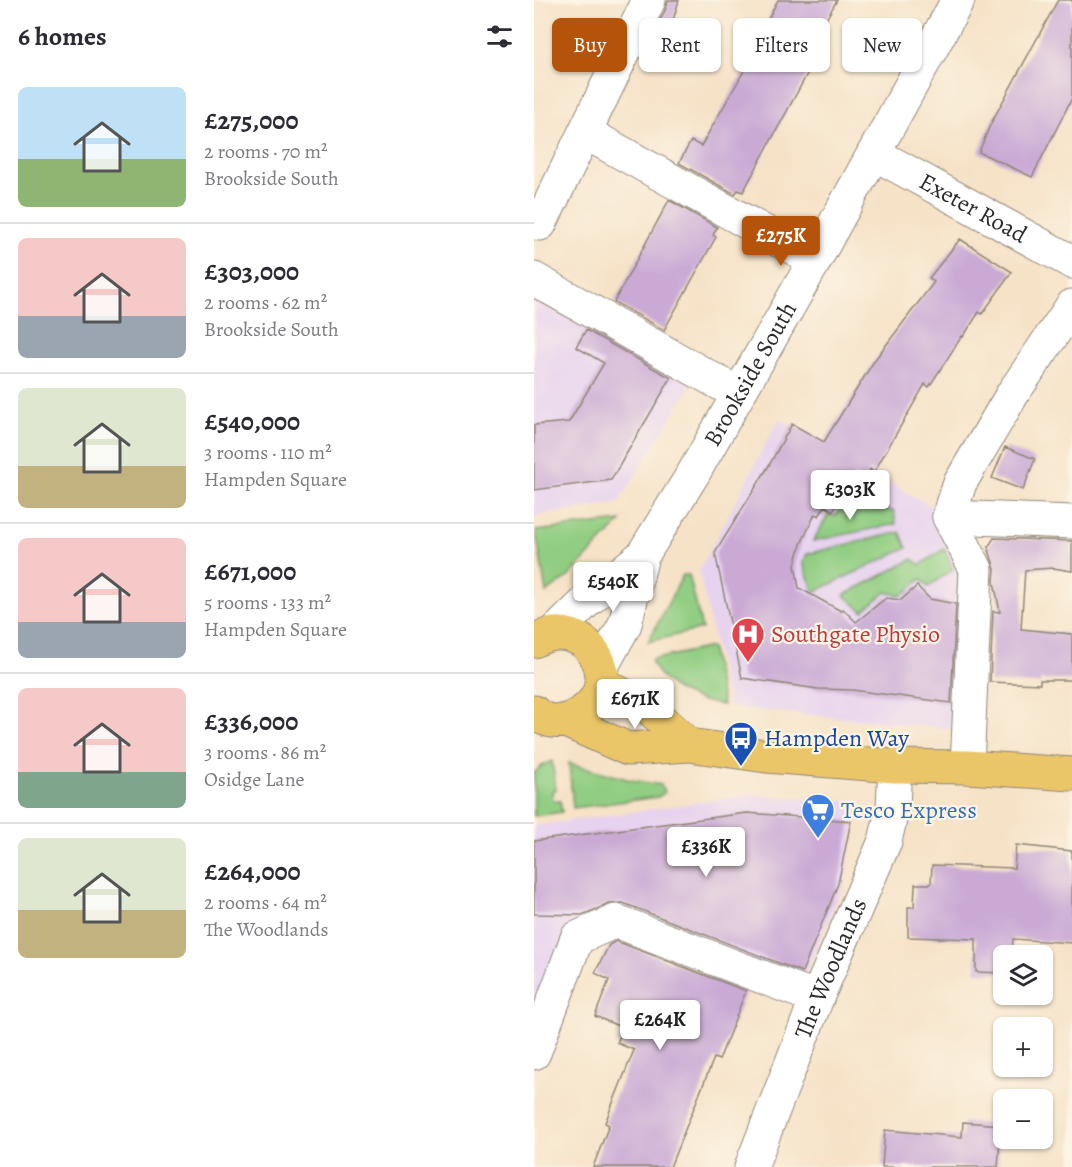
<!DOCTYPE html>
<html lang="en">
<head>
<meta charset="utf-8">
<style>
	body { margin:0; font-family:Alegreya,serif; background:#f2f2f3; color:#2b2b33; height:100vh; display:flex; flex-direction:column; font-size:22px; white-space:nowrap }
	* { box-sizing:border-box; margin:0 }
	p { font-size:20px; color:#7c7c81 }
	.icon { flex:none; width:33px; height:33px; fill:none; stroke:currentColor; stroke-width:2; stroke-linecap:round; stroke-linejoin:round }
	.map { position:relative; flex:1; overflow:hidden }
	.sheet { display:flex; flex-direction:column; background:#fff; width:534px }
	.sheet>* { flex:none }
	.hud { position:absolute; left:18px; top:18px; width:429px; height:54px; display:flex; gap:12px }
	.controls { position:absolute; left:459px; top:945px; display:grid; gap:12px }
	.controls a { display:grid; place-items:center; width:60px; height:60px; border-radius:9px; background:#fff; box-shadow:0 2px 4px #0004; font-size:30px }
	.price { position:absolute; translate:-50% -51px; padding:0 14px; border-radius:6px; background:#fff; color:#222; font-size:20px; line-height:39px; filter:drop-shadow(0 2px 3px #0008) }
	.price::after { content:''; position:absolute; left:50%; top:36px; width:18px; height:14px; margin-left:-9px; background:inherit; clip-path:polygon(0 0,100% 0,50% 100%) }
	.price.active { background:#b45309; color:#fff }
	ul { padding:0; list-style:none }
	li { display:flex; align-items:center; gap:18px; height:150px; padding:0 18px }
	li+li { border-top:2px solid #e1e1e2 }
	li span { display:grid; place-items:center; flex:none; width:168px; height:120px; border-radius:9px; color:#555 }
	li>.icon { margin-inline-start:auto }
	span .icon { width:72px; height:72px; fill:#fffc; stroke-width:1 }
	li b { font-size:26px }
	h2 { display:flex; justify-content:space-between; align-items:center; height:72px; padding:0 18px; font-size:26px }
	.chip { padding:0 21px; border-radius:9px; background:#fff; box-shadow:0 2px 4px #0004; font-size:21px; line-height:54px }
	.chip.active { background:#b45309; color:#fff }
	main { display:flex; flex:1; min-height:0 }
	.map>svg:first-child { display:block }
</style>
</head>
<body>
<main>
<section class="sheet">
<h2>6 homes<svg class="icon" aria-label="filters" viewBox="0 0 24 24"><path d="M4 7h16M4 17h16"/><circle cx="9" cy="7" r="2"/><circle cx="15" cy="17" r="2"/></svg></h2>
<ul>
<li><span style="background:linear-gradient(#bfe0f5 60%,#8fb573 0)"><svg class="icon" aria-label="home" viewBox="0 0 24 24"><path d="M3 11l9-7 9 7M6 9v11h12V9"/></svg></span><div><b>£275,000</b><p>2 rooms · 70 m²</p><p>Brookside South</p></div></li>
<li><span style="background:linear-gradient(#f6c9c9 65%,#9aa5b1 0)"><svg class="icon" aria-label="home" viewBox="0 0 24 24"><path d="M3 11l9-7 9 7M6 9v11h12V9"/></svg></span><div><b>£303,000</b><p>2 rooms · 62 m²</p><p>Brookside South</p></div></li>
<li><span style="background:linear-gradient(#dfe7d0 65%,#c2b280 0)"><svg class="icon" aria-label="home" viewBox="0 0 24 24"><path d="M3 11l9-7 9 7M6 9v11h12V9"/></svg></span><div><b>£540,000</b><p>3 rooms · 110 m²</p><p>Hampden Square</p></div></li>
<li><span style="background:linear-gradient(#f6c9c9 70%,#9aa5b1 0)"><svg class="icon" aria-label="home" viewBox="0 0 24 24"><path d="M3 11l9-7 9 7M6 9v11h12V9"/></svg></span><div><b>£671,000</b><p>5 rooms · 133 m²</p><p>Hampden Square</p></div></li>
<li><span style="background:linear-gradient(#f6c9c9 70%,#7fa58c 0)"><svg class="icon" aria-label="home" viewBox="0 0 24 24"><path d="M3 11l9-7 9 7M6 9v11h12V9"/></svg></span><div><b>£336,000</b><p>3 rooms · 86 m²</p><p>Osidge Lane</p></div></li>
<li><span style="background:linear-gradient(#dfe7d0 60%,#c2b280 0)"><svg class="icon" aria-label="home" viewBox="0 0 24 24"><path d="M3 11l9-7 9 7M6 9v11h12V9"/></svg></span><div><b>£264,000</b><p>2 rooms · 64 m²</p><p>The Woodlands</p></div></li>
</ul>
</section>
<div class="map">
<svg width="538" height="1167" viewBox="0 0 538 1167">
	<rect width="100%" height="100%" fill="#fcf5e5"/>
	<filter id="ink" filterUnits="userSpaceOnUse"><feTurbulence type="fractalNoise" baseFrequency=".0167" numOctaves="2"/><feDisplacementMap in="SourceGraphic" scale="12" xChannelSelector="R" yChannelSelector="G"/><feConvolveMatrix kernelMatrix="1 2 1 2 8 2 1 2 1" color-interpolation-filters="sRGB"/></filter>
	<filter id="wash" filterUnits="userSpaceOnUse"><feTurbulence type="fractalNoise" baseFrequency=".008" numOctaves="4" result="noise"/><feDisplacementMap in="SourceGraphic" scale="24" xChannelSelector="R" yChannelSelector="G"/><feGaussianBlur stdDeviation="1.35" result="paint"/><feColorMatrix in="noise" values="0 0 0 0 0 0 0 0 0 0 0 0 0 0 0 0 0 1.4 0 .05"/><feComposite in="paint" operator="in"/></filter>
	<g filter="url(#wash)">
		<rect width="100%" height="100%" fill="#f6e2c7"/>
		<!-- built -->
		<path fill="#e7d2ef" d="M 0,282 L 164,374 L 84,503 L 0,516 Z
			M 245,419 L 411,514 L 454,562 L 443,731 L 195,707 L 165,571 Z
			M 216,795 L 324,802 L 311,882 L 261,997 L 83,920 L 43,939 L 0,1053 L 0,826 Z"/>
		<!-- green -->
		<path fill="#91cd82" stroke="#5e7c56" stroke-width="1.5" d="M 308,505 L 360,511 L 362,524 L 279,541 L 295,514 L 302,516 Z
			M 87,521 L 34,577 L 12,593 L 2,531 Z
			M 366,532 L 373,548 L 280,592 L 269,563 L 273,554 Z
			M 410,549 L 419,569 L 394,587 L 387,579 L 367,596 L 352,592 L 329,611 L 310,595 L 379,559 L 386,565 Z
			M 149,575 L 155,575 L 168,629 L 114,642 Z
			M 177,647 L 189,705 C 162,702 127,688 117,660 Z
			M 18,761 L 22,790 L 18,791 L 19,801 L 26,801 L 28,812 L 0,816 L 0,773 L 9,765 Z
			M 35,763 L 97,780 L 127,785 L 131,792 L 124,797 L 39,808 Z"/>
		<g id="blocks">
			<!-- building -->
			<path fill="#caaad5" d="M 134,0 L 145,0 L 128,58 L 112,50 L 132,8 Z
				M 244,0 L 303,0 L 289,25 L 294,28 L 287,41 L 290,43 L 209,192 L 204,190 L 201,194 L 145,163 L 157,141 L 167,146 L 222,50 L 219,48 Z
				M 524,0 L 538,0 L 538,98 L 498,177 L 445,152 L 456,125 Z
				M 135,200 L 183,227 L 179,235 L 182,237 L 130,330 L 80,302 Z
				M 426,239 L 478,272 L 448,314 L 445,312 L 429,337 L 428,336 L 395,387 L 391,384 L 340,472 L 336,469 L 330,480 L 320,474 L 299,511 L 291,506 L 285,516 L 281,514 L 267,544 L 261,565 L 265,588 L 307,611 L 309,609 L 322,622 L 352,598 L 367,600 L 383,586 L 396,599 L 422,604 L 417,703 L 318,690 L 284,689 L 208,678 L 181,553 L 234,467 L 258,424 L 290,442 L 340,361 L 400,282 L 395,278 Z
				M 52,330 L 137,378 L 77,480 L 0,490 L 0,425 L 35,422 L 70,363 L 42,347 Z
				M 471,447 L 501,459 L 489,490 L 458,478 Z
				M 460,538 L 538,541 L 538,571 L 519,568 L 491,570 L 487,629 L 538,634 L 538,680 L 506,680 L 506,684 L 456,682 L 459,611 L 466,612 L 460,582 L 461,569 L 454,547 Z
				M 213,813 L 317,821 L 304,884 L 268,972 L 89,903 L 75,904 L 48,915 L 0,914 L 0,841 Z
				M 482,845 L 538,851 L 538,943 L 479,939 L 478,956 L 470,956 L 470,973 L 442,972 L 442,939 L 374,937 L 374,907 L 380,907 L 381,884 L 397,884 L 398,865 L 480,868 Z
				M 82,941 L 212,991 L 185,1060 L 180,1058 L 136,1167 L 59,1167 L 75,1125 L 71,1123 L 100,1050 L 83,1043 L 89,1028 L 61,1016 L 75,980 L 61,973 L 75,945 Z
				M 429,1122 L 467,1125 L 464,1167 L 348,1167 L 351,1130 L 428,1137 Z"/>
		</g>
	</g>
	<g filter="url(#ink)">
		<use href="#blocks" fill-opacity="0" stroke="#908679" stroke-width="1.5"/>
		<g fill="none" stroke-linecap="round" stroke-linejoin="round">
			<defs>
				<g id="minor">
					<path d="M 52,133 L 281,260"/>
					<path id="s1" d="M 341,154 L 538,262"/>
					<path d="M 6,224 L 115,0"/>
					<path d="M 0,279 L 203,393"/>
					<path d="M 415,517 L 538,522"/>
					<path d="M 19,634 L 55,599 L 108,556"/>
					<path id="s2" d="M 67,668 L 91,624 L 108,556 L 159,474 L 281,260 L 424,0"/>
					<path d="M 433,767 L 442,569 L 415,517 L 426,483 L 479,393 L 538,306"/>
					<path d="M 0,1053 L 43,938 L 82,921 L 283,998"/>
					<path id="s3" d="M 217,1167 L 283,998 L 351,841 L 359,807 L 361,766"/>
				</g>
				<path id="major" d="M 0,641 C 53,610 101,689 38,718 C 25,724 10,722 0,712
					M 68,684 L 115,708 L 155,745
					M 32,721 L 94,749 L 155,745 L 232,756 L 361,766 L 433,767 L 538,774"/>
			</defs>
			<!-- minor casing -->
			<use href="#minor" stroke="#908679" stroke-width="35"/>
			<!-- major casing -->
			<use href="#major" stroke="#908679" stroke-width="35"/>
			<!-- minor -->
			<use href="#minor" stroke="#fff" stroke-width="33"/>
			<!-- major -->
			<use href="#major" stroke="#ebc669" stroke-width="33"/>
		</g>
	</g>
	<!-- icons -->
	<defs>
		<symbol id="hospital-pin" viewBox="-11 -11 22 30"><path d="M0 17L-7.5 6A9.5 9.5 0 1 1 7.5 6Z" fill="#e0444e" stroke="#fcf5e5"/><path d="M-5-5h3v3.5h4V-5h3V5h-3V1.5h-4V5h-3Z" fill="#fff"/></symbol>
		<symbol id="bus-pin" viewBox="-11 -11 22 30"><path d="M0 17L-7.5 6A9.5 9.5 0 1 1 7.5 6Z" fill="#1a4fb4" stroke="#fcf5e5"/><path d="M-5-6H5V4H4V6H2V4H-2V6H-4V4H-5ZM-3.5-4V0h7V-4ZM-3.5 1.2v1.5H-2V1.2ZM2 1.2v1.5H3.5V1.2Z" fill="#fff"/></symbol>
		<symbol id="supermarket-pin" viewBox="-11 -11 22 30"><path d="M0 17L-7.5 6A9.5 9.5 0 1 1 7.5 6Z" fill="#3f7fe0" stroke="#fcf5e5"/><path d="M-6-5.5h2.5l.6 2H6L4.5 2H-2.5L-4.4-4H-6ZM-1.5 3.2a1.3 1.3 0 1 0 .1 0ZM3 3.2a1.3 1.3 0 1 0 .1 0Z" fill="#fff"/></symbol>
	</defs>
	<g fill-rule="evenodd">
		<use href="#hospital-pin" x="195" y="615" width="38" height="52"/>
		<use href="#bus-pin" x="188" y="719" width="38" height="52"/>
		<use href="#supermarket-pin" x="265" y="791" width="38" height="52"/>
	</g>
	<g text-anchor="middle" stroke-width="4.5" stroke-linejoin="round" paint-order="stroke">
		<!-- street labels -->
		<g font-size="24" fill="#2b2b2b" stroke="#fcf5e5">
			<text dy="8" stroke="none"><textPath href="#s1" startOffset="112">Exeter Road</textPath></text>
			<text dy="8" stroke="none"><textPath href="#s2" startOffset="332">Brookside South</textPath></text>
			<text dy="8" stroke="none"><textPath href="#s3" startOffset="214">The Woodlands</textPath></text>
		</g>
		<!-- health labels -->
		<g font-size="24" fill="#be3a42" stroke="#fcf5e5" text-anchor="start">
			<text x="237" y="642">Southgate Physio</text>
		</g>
		<!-- transit labels -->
		<g font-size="24" fill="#164399" stroke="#fcf5e5" text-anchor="start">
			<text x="230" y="746">Hampden Way</text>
		</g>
		<!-- shop labels -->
		<g font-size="24" fill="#366cbe" stroke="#fcf5e5" text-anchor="start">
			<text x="307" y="818">Tesco Express</text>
		</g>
	</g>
</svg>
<div class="controls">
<a><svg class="icon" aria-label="layers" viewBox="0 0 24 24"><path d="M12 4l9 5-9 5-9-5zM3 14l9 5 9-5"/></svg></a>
<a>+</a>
<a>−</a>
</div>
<b class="price active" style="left:247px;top:267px">£275K</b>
<b class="price" style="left:316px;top:521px">£303K</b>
<b class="price" style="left:79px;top:613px">£540K</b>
<b class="price" style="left:101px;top:730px">£671K</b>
<b class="price" style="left:172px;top:878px">£336K</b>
<b class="price" style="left:126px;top:1051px">£264K</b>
<div class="hud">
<a class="chip active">Buy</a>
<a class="chip">Rent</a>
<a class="chip">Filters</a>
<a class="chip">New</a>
</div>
</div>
</main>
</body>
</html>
